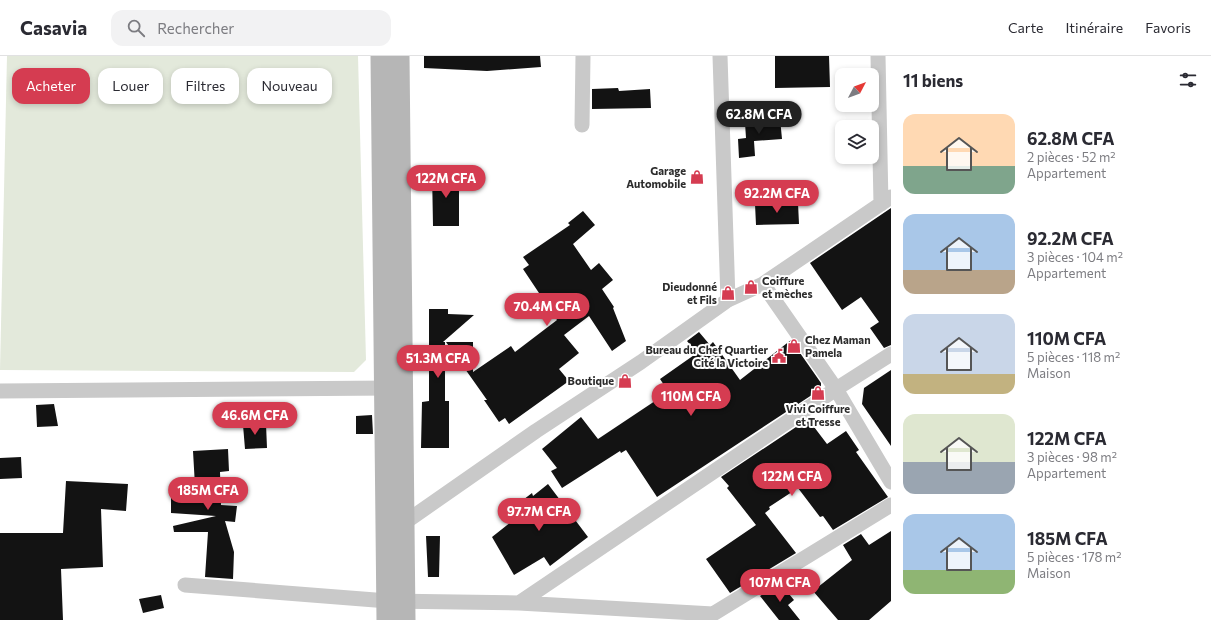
<!DOCTYPE html>
<html lang="fr">
<head>
<meta charset="utf-8">
<style>
	body { margin:0; font-family:Commissioner,sans-serif; background:#f2f2f3; color:#2b2b33; height:100vh; display:flex; flex-direction:column; font-size:15px; white-space:nowrap }
	* { box-sizing:border-box; margin:0 }
	p { font-size:13px; color:#7c7c81 }
	.icon { flex:none; width:22px; height:22px; fill:none; stroke:currentColor; stroke-width:2; stroke-linecap:round; stroke-linejoin:round }
	.map { position:relative; flex:1; overflow:hidden }
	.drawer { display:flex; flex-direction:column; background:#fff; width:320px }
	.drawer>* { flex:none }
	.banner { position:absolute; left:12px; top:12px; width:380px; height:36px; display:flex; gap:8px }
	.needle { width:26px; rotate:49deg }
	.buttons { position:absolute; left:835px; top:12px; display:grid; gap:8px }
	.buttons a { display:grid; place-items:center; width:44px; height:44px; border-radius:8px; background:#fff; box-shadow:0 2px 6px #0003; font-size:20px }
	.price { position:absolute; translate:-50% -34px; padding:0 9px; border-radius:14px; background:#d53c51; color:#fff; font-size:13px; line-height:26px; filter:drop-shadow(0 1px 2px #0008) }
	.price::after { content:''; position:absolute; left:50%; top:24px; width:12px; height:9px; margin-left:-6px; background:inherit; clip-path:polygon(0 0,100% 0,50% 100%) }
	.price.on { background:#222; color:#fff }
	ul { padding:0; list-style:none }
	li { display:flex; align-items:center; gap:12px; height:100px; padding:0 12px }
	li span { display:grid; place-items:center; flex:none; width:112px; height:80px; border-radius:12px; color:#555 }
	li>.icon { margin-inline-start:auto }
	span .icon { width:48px; height:48px; fill:#fffc; stroke-width:1 }
	li b { font-size:17px }
	h2 { display:flex; justify-content:space-between; align-items:center; height:48px; padding:0 12px; font-size:17px }
	.chip { padding:0 14px; border-radius:12px; background:#fff; box-shadow:0 2px 6px #0003; font-size:14px; line-height:36px }
	.chip.on { background:#d53c51; color:#fff }
	header { display:flex; align-items:center; gap:24px; box-sizing:border-box; height:56px; padding:0 20px; background:#fff; border-bottom:1px solid #e1e1e2 }
	header strong { font-size:19px }
	nav { display:flex; gap:22px; margin-inline-start:auto; font-size:14px }
	.search { width:280px; height:36px; background:#f2f2f3; display:flex; align-items:center; gap:10px; box-sizing:border-box; padding:0 14px; border-radius:12px; color:#7c7c81; font-size:15px }
	main { display:flex; flex:1; min-height:0 }
	.map>svg:first-child { display:block }
</style>
</head>
<body>
<header>
<strong>Casavia</strong>
<div class="search"><svg class="icon" aria-label="search" viewBox="0 0 24 24"><circle cx="10" cy="10" r="6"/><path d="M15 15l6 6"/></svg>Rechercher</div>
<nav><a>Carte</a><a>Itinéraire</a><a>Favoris</a></nav>
</header>
<main>
<div class="map">
<svg width="891" height="564" viewBox="0 0 891 564">
	<rect width="100%" height="100%" fill="#fff"/>
	<!-- green -->
	<path fill="#e3e9db" d="M 7,0 L 358,0 L 366,304 L 354,316 L 0,314 Z"/>
	<!-- building -->
	<path fill="#131313" d="M 424,0 L 540,0 L 541,11 L 487,15 L 424,12 Z
		M 775,0 L 829,0 L 830,31 L 775,32 Z
		M 618,32 L 619,35 L 650,33 L 651,52 L 592,53 L 592,33 Z
		M 780,62 L 782,83 L 754,85 L 755,100 L 739,102 L 738,83 L 746,82 L 745,67 L 757,67 L 756,63 Z
		M 432,115 L 461,117 L 459,131 L 459,170 L 433,170 Z
		M 798,147 L 799,168 L 756,169 L 755,148 Z
		M 891,152 L 891,289 L 884,292 L 870,272 L 879,266 L 861,241 L 842,254 L 810,207 Z
		M 583,155 L 595,169 L 573,188 L 591,214 L 599,207 L 613,224 L 602,233 L 614,251 L 613,252 L 626,285 L 612,295 L 589,260 L 564,279 L 579,297 L 559,313 L 569,325 L 509,368 L 505,362 L 499,366 L 484,344 L 487,344 L 446,286 L 473,286 L 473,316 L 511,290 L 515,296 L 557,264 L 523,213 L 529,209 L 523,201 L 570,169 L 568,167 Z
		M 429,253 L 448,253 L 448,258 L 474,259 L 443,286 L 445,286 L 445,345 L 449,345 L 449,392 L 421,392 L 422,346 L 429,345 Z
		M 699,276 L 710,289 L 713,286 L 740,324 L 791,284 L 821,327 L 821,333 L 657,441 L 626,394 L 621,397 L 620,395 L 562,432 L 551,415 L 557,412 L 542,393 L 581,361 L 598,383 L 661,341 L 657,334 L 664,329 L 660,323 L 697,297 L 687,285 Z
		M 891,314 L 891,390 L 862,348 L 864,332 Z
		M 54,348 L 58,370 L 37,371 L 36,349 Z
		M 372,359 L 373,378 L 356,378 L 356,360 Z
		M 808,363 L 827,388 L 846,375 L 859,394 L 856,396 L 888,441 L 833,474 L 823,460 L 820,461 L 798,432 L 769,451 L 770,453 L 765,457 L 796,497 L 730,537 L 706,503 L 756,469 L 727,432 L 729,430 L 721,421 Z
		M 266,368 L 267,392 L 245,393 L 243,369 Z
		M 228,393 L 229,415 L 220,416 L 221,449 L 237,450 L 235,466 L 225,465 L 234,496 L 233,523 L 205,521 L 208,476 L 174,476 L 173,470 L 216,460 L 171,457 L 171,430 L 195,430 L 193,395 Z
		M 21,401 L 22,422 L 0,423 L 0,402 Z
		M 66,425 L 128,428 L 126,455 L 101,453 L 103,511 L 61,513 L 63,564 L 0,564 L 0,477 L 63,477 Z
		M 548,428 L 588,481 L 550,510 L 544,501 L 514,519 L 492,481 L 521,458 L 520,457 L 524,454 L 519,447 L 532,437 L 533,440 Z
		M 891,475 L 891,545 L 869,564 L 838,564 L 813,535 L 852,504 L 843,489 L 861,478 L 869,489 Z
		M 426,480 L 440,480 L 439,521 L 428,521 Z
		M 780,527 L 794,544 L 788,549 L 800,564 L 779,564 L 760,540 Z
		M 161,539 L 164,552 L 143,557 L 139,543 Z"/>
	<g fill="none" stroke-linecap="round" stroke-linejoin="round">
		<!-- minor -->
		<path stroke="#c9c9c9" stroke-width="15" d="M 720,0 L 728,244
			M 878,0 L 881,148
			M 582,69 L 583,0
			M 763,228 L 836,333 L 891,426
			M 0,335 L 393,332
			M 404,467 L 536,375 L 641,306 L 728,244 L 763,228 L 891,141
			M 185,529 L 388,545 L 519,547 L 713,558 L 891,449
			M 519,547 L 836,333 L 891,298"/>
		<!-- secondary -->
		<path stroke="#b6b6b6" stroke-width="21" d="M 381,0 L 387,564
			M 399,0 L 405,564"/>
	</g>
	<!-- icons -->
	<defs>
		<symbol id="shop-bare" viewBox="-9 -9 18 18"><path d="M-5-2.5h2.3a2.7 3.5 0 0 1 5.4 0H5L5.5 6h-11ZM-1.5-2.5h3a1.5 2.3 0 0 0-3 0Z" fill="#d53c51" stroke="#fff" stroke-width="2.5" paint-order="stroke"/></symbol>
		<symbol id="civic-bare" viewBox="-9 -9 18 18"><path d="M-.6-6.5H3V-4.5H.6V-3L4-1V1h2V6H-6V1h2V-1L-.6-3ZM-1.2 2.5V6h2.4V2.5Z" fill="#d53c51" stroke="#fff" stroke-width="2.5" paint-order="stroke"/></symbol>
	</defs>
	<g fill-rule="evenodd">
		<use href="#shop-bare" x="687" y="111" width="20" height="20"/>
		<use href="#shop-bare" x="741" y="221" width="20" height="20"/>
		<use href="#shop-bare" x="718" y="227" width="20" height="20"/>
		<use href="#shop-bare" x="784" y="280" width="20" height="20"/>
		<use href="#civic-bare" x="769" y="290" width="20" height="20"/>
		<use href="#shop-bare" x="615" y="315" width="20" height="20"/>
		<use href="#shop-bare" x="808" y="327" width="20" height="20"/>
	</g>
	<g text-anchor="middle" stroke-width="4" stroke-linejoin="round" paint-order="stroke">
		<!-- poi labels -->
		<g font-size="11" font-weight="bold" fill="#2c2c2c" stroke="#fff" text-anchor="end">
			<text x="686" y="119">Garage<tspan x="686" dy="13">Automobile</tspan></text>
			<text x="762" y="229" text-anchor="start">Coiffure<tspan x="762" dy="13">et mèches</tspan></text>
			<text x="717" y="235">Dieudonné<tspan x="717" dy="13">et Fils</tspan></text>
			<text x="805" y="288" text-anchor="start">Chez Maman<tspan x="805" dy="13">Pamela</tspan></text>
			<text x="768" y="298">Bureau du Chef Quartier<tspan x="768" dy="13">Cité la Victoire</tspan></text>
			<text x="614" y="329">Boutique</text>
			<text x="818" y="357" text-anchor="middle">Vivi Coiffure<tspan x="818" dy="13">et Tresse</tspan></text>
		</g>
	</g>
</svg>
<div class="buttons">
<a><svg class="needle" viewBox="-14 -14 28 28"><path d="M0-13l5 13h-10z" fill="#e53935"/><path d="M0 13l5-13h-10z" fill="#7c7c81"/></svg></a>
<a><svg class="icon" aria-label="layers" viewBox="0 0 24 24"><path d="M12 4l9 5-9 5-9-5zM3 14l9 5 9-5"/></svg></a>
</div>
<b class="price on" style="left:759px;top:79px">62.8M CFA</b>
<b class="price" style="left:446px;top:143px">122M CFA</b>
<b class="price" style="left:777px;top:158px">92.2M CFA</b>
<b class="price" style="left:547px;top:271px">70.4M CFA</b>
<b class="price" style="left:438px;top:323px">51.3M CFA</b>
<b class="price" style="left:691px;top:361px">110M CFA</b>
<b class="price" style="left:255px;top:380px">46.6M CFA</b>
<b class="price" style="left:792px;top:441px">122M CFA</b>
<b class="price" style="left:208px;top:455px">185M CFA</b>
<b class="price" style="left:539px;top:476px">97.7M CFA</b>
<b class="price" style="left:780px;top:547px">107M CFA</b>
<div class="banner">
<a class="chip on">Acheter</a>
<a class="chip">Louer</a>
<a class="chip">Filtres</a>
<a class="chip">Nouveau</a>
</div>
</div>
<section class="drawer">
<h2>11 biens<svg class="icon" aria-label="filters" viewBox="0 0 24 24"><path d="M4 7h16M4 17h16"/><circle cx="9" cy="7" r="2"/><circle cx="15" cy="17" r="2"/></svg></h2>
<ul>
<li><span style="background:linear-gradient(#ffd9b3 65%,#7fa58c 0)"><svg class="icon" aria-label="home" viewBox="0 0 24 24"><path d="M3 11l9-7 9 7M6 9v11h12V9"/></svg></span><div><b>62.8M CFA</b><p>2 pièces · 52 m²</p><p>Appartement</p></div></li>
<li><span style="background:linear-gradient(#a9c7e8 70%,#b9a48a 0)"><svg class="icon" aria-label="home" viewBox="0 0 24 24"><path d="M3 11l9-7 9 7M6 9v11h12V9"/></svg></span><div><b>92.2M CFA</b><p>3 pièces · 104 m²</p><p>Appartement</p></div></li>
<li><span style="background:linear-gradient(#c9d6e8 75%,#c2b280 0)"><svg class="icon" aria-label="home" viewBox="0 0 24 24"><path d="M3 11l9-7 9 7M6 9v11h12V9"/></svg></span><div><b>110M CFA</b><p>5 pièces · 118 m²</p><p>Maison</p></div></li>
<li><span style="background:linear-gradient(#dfe7d0 60%,#9aa5b1 0)"><svg class="icon" aria-label="home" viewBox="0 0 24 24"><path d="M3 11l9-7 9 7M6 9v11h12V9"/></svg></span><div><b>122M CFA</b><p>3 pièces · 98 m²</p><p>Appartement</p></div></li>
<li><span style="background:linear-gradient(#a9c7e8 70%,#8fb573 0)"><svg class="icon" aria-label="home" viewBox="0 0 24 24"><path d="M3 11l9-7 9 7M6 9v11h12V9"/></svg></span><div><b>185M CFA</b><p>5 pièces · 178 m²</p><p>Maison</p></div></li>
</ul>
</section>
</main>
</body>
</html>
